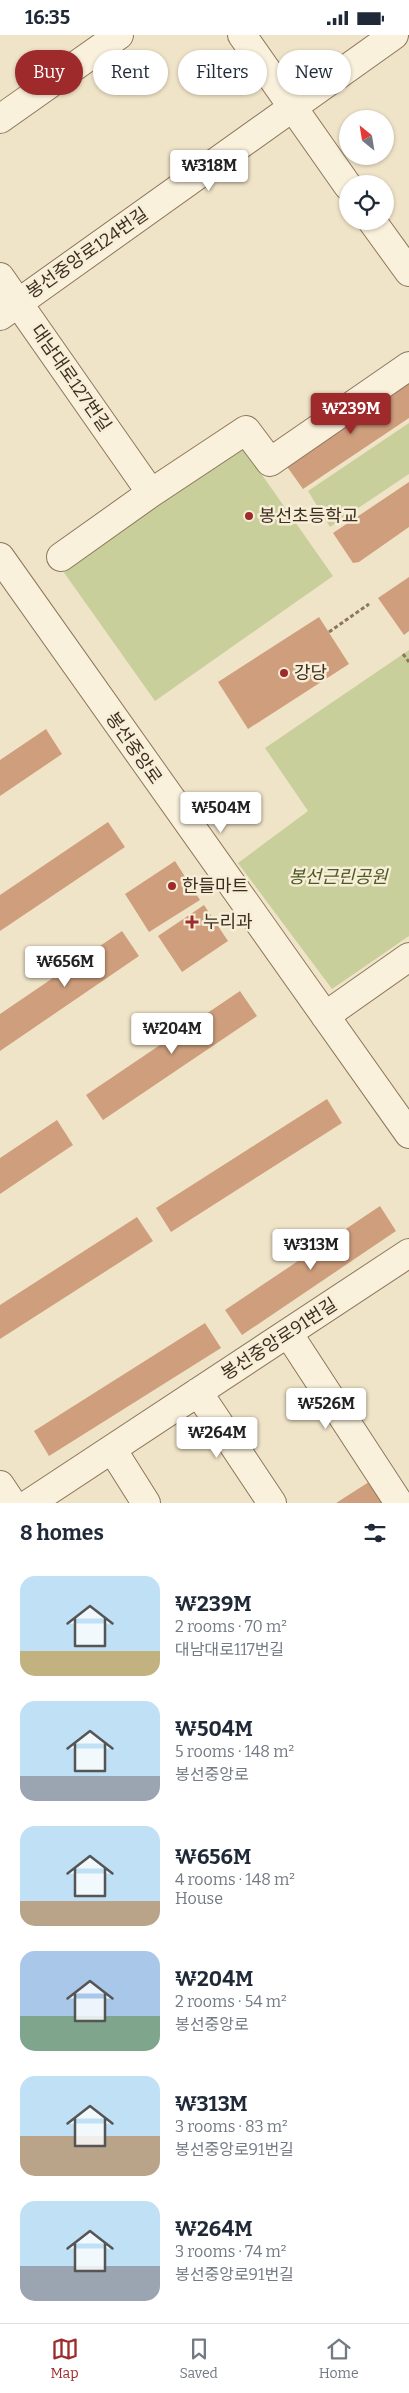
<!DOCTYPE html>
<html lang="en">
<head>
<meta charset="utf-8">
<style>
	body { margin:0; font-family:Bitter,"Noto Sans KR",serif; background:#f6f6f7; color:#1f2937; height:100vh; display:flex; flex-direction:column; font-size:19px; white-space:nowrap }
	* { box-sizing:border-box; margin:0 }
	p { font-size:16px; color:#747a83 }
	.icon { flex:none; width:28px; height:28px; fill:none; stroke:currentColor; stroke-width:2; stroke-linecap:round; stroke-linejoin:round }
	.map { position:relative; height:1468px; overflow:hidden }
	.side { display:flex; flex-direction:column; background:#fff; flex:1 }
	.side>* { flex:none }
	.guide { position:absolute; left:15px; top:15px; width:380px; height:45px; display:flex; gap:10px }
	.needle { width:32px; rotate:330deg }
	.controls { position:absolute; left:339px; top:75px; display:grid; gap:10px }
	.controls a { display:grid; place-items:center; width:55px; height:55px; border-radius:50%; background:#fff; box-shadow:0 1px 4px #0004; font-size:25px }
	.price { position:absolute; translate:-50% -42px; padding:0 11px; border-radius:5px; background:#fff; color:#222; font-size:16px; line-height:32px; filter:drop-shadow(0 1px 2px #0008) }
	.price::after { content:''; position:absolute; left:50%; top:30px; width:15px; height:11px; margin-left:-8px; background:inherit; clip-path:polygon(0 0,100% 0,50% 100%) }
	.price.current { background:#9e2a2b; color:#fff }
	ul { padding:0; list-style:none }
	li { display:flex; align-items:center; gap:15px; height:125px; padding:0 20px }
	li span { display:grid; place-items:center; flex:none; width:140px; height:100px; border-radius:15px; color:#555 }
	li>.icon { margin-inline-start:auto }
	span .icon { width:60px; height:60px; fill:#fffc; stroke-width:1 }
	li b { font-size:21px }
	h2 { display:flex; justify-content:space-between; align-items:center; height:60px; padding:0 20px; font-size:21px }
	.chip { padding:0 18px; border-radius:22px; background:#fff; box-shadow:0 1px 4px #0004; font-size:18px; line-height:45px }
	.chip.current { background:#9e2a2b; color:#fff }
	.status { display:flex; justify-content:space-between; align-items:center; height:35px; padding:0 25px; background:#fff; direction:ltr }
	.status svg { height:14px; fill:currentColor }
	.menu { display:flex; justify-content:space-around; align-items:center; height:70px; border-top:1px solid #e0e1e3; background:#fff; font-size:14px; color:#747a83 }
	.menu a { display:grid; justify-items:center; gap:2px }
	.menu .current { color:#9e2a2b }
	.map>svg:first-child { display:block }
</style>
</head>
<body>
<div class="status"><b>16:35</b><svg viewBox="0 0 49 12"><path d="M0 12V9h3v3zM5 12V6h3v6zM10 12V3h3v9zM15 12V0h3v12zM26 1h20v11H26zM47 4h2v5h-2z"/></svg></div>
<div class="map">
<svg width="409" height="1468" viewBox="0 0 409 1468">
	<rect width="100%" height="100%" fill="#f0e4c8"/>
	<!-- green -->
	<path fill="#c9cf9b" d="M 409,388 L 409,439 L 330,492 L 308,456 Z
		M 239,407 L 333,541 L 155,666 L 60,532 Z
		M 409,615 L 409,901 L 332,954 L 238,828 L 308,776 L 265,713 Z"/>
	<!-- building -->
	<path fill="#cf9f7d" d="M 409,341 L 409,383 L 303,454 L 283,426 Z
		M 409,447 L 409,492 L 359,527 L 353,528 L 333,498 Z
		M 409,542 L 409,596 L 404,600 L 378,563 Z
		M 319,582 L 349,629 L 248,694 L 218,647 Z
		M 46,694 L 62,719 L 0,761 L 0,725 Z
		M 108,787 L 125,812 L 0,896 L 0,860 Z
		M 175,826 L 200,865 L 149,897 L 125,859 Z
		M 204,870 L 228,906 L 182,937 L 158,901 Z
		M 122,896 L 139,921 L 0,1016 L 0,979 Z
		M 240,956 L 257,981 L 103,1085 L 86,1060 Z
		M 327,1064 L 342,1088 L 171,1197 L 156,1173 Z
		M 57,1085 L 73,1110 L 0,1159 L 0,1123 Z
		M 380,1171 L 396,1196 L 242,1300 L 225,1275 Z
		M 137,1182 L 153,1206 L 0,1304 L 0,1270 Z
		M 205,1288 L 221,1313 L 49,1421 L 34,1396 Z
		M 372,1445 L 387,1468 L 336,1468 Z"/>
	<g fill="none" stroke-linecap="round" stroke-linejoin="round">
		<defs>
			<path id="minor" d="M 242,0 L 348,151
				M 0,84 L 119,0
				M 372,186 L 409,237
				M 0,242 L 151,458
				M 0,281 L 394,0
				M 0,522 L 409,1099
				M 61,522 L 151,458 L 246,395 L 270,427 L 409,331
				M 325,981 L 409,922
				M 288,1298 L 399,1468
				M 198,1357 L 272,1468
				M 112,1414 L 146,1468
				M 0,1450 L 12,1468
				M 30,1468 L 409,1218"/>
		</defs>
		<!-- minor casing -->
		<use href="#minor" stroke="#8d765c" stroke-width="30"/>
		<!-- path -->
		<path stroke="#8d765c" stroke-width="3" stroke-dasharray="4 2.5" stroke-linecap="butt" d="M 329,597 L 369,569
			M 403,619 L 409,627"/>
		<!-- minor -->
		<use href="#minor" stroke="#faf1dc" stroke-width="28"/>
	</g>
	<!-- markers -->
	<g fill="#9e2a2b" stroke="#f7eed8" stroke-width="2">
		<circle cx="249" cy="481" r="5"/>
		<circle cx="284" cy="638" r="5"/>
		<circle cx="172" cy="851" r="5"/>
		<path d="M189.5 879.5h5v5h5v5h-5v5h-5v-5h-5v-5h5z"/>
	</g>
	<g text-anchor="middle" stroke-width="5" stroke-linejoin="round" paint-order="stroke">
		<!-- street labels -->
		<g font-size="18" fill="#3d2e20" stroke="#f7eed8">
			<text transform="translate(87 218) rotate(-35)" y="6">봉선중앙로124번길</text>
			<text transform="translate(71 343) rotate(55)" y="6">대남대로127번길</text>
			<text transform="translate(134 713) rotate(55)" y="6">봉선중앙로</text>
			<text transform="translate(279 1304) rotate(-33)" y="6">봉선중앙로91번길</text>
		</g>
		<!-- poi labels -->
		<g font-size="18" fill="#3d2e20" stroke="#f7eed8" text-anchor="start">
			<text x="259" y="487">봉선초등학교</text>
			<text x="294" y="644">강당</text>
			<text x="182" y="857">한들마트</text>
			<text x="203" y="893">누리과</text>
		</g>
		<!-- park labels -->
		<g font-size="18" font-style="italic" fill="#4d5a26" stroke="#f7eed8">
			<text x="338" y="848">봉선근린공원</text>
		</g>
	</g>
</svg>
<div class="controls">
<a><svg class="needle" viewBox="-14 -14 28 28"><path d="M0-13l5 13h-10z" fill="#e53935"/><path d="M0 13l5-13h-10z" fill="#747a83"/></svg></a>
<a><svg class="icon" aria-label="locate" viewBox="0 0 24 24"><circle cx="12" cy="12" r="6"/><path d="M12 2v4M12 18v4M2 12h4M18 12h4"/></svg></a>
</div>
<b class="price" style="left:209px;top:157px">₩318M</b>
<b class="price current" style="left:351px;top:400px">₩239M</b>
<b class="price" style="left:221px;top:799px">₩504M</b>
<b class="price" style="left:65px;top:953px">₩656M</b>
<b class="price" style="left:172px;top:1020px">₩204M</b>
<b class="price" style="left:311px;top:1236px">₩313M</b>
<b class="price" style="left:326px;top:1395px">₩526M</b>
<b class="price" style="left:217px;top:1424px">₩264M</b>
<div class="guide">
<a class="chip current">Buy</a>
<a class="chip">Rent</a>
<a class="chip">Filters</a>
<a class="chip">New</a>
</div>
</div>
<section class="side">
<h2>8 homes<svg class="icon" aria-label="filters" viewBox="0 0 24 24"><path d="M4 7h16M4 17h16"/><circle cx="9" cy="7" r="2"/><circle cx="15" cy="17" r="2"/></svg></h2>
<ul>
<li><span style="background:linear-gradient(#bfe0f5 75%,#c2b280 0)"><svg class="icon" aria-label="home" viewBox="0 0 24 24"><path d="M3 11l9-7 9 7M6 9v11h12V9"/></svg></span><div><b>₩239M</b><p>2 rooms · 70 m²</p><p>대남대로117번길</p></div></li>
<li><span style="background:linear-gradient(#bfe0f5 75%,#9aa5b1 0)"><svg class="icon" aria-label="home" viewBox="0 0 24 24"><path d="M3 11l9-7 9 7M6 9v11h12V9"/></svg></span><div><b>₩504M</b><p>5 rooms · 148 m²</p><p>봉선중앙로</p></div></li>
<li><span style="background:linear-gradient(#bfe0f5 75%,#b9a48a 0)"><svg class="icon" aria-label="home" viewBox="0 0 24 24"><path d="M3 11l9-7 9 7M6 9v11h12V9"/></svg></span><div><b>₩656M</b><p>4 rooms · 148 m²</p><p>House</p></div></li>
<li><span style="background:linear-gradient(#a9c7e8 65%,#7fa58c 0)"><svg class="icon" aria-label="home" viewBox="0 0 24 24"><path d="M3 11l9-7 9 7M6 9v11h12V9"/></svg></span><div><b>₩204M</b><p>2 rooms · 54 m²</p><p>봉선중앙로</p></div></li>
<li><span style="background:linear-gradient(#bfe0f5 60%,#b9a48a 0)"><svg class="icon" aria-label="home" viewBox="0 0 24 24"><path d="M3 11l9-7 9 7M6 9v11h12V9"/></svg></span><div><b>₩313M</b><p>3 rooms · 83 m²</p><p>봉선중앙로91번길</p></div></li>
<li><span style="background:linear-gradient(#bfe0f5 65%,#9aa5b1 0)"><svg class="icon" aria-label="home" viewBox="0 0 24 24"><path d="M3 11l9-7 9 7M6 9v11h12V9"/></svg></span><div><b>₩264M</b><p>3 rooms · 74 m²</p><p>봉선중앙로91번길</p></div></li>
</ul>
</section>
<nav class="menu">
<a class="current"><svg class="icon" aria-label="map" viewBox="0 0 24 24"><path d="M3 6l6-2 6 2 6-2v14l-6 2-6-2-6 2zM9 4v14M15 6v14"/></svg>Map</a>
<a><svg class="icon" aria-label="saved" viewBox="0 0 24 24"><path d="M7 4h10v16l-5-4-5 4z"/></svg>Saved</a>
<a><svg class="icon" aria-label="home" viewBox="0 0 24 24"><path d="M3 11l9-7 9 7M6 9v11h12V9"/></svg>Home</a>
</nav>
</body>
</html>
